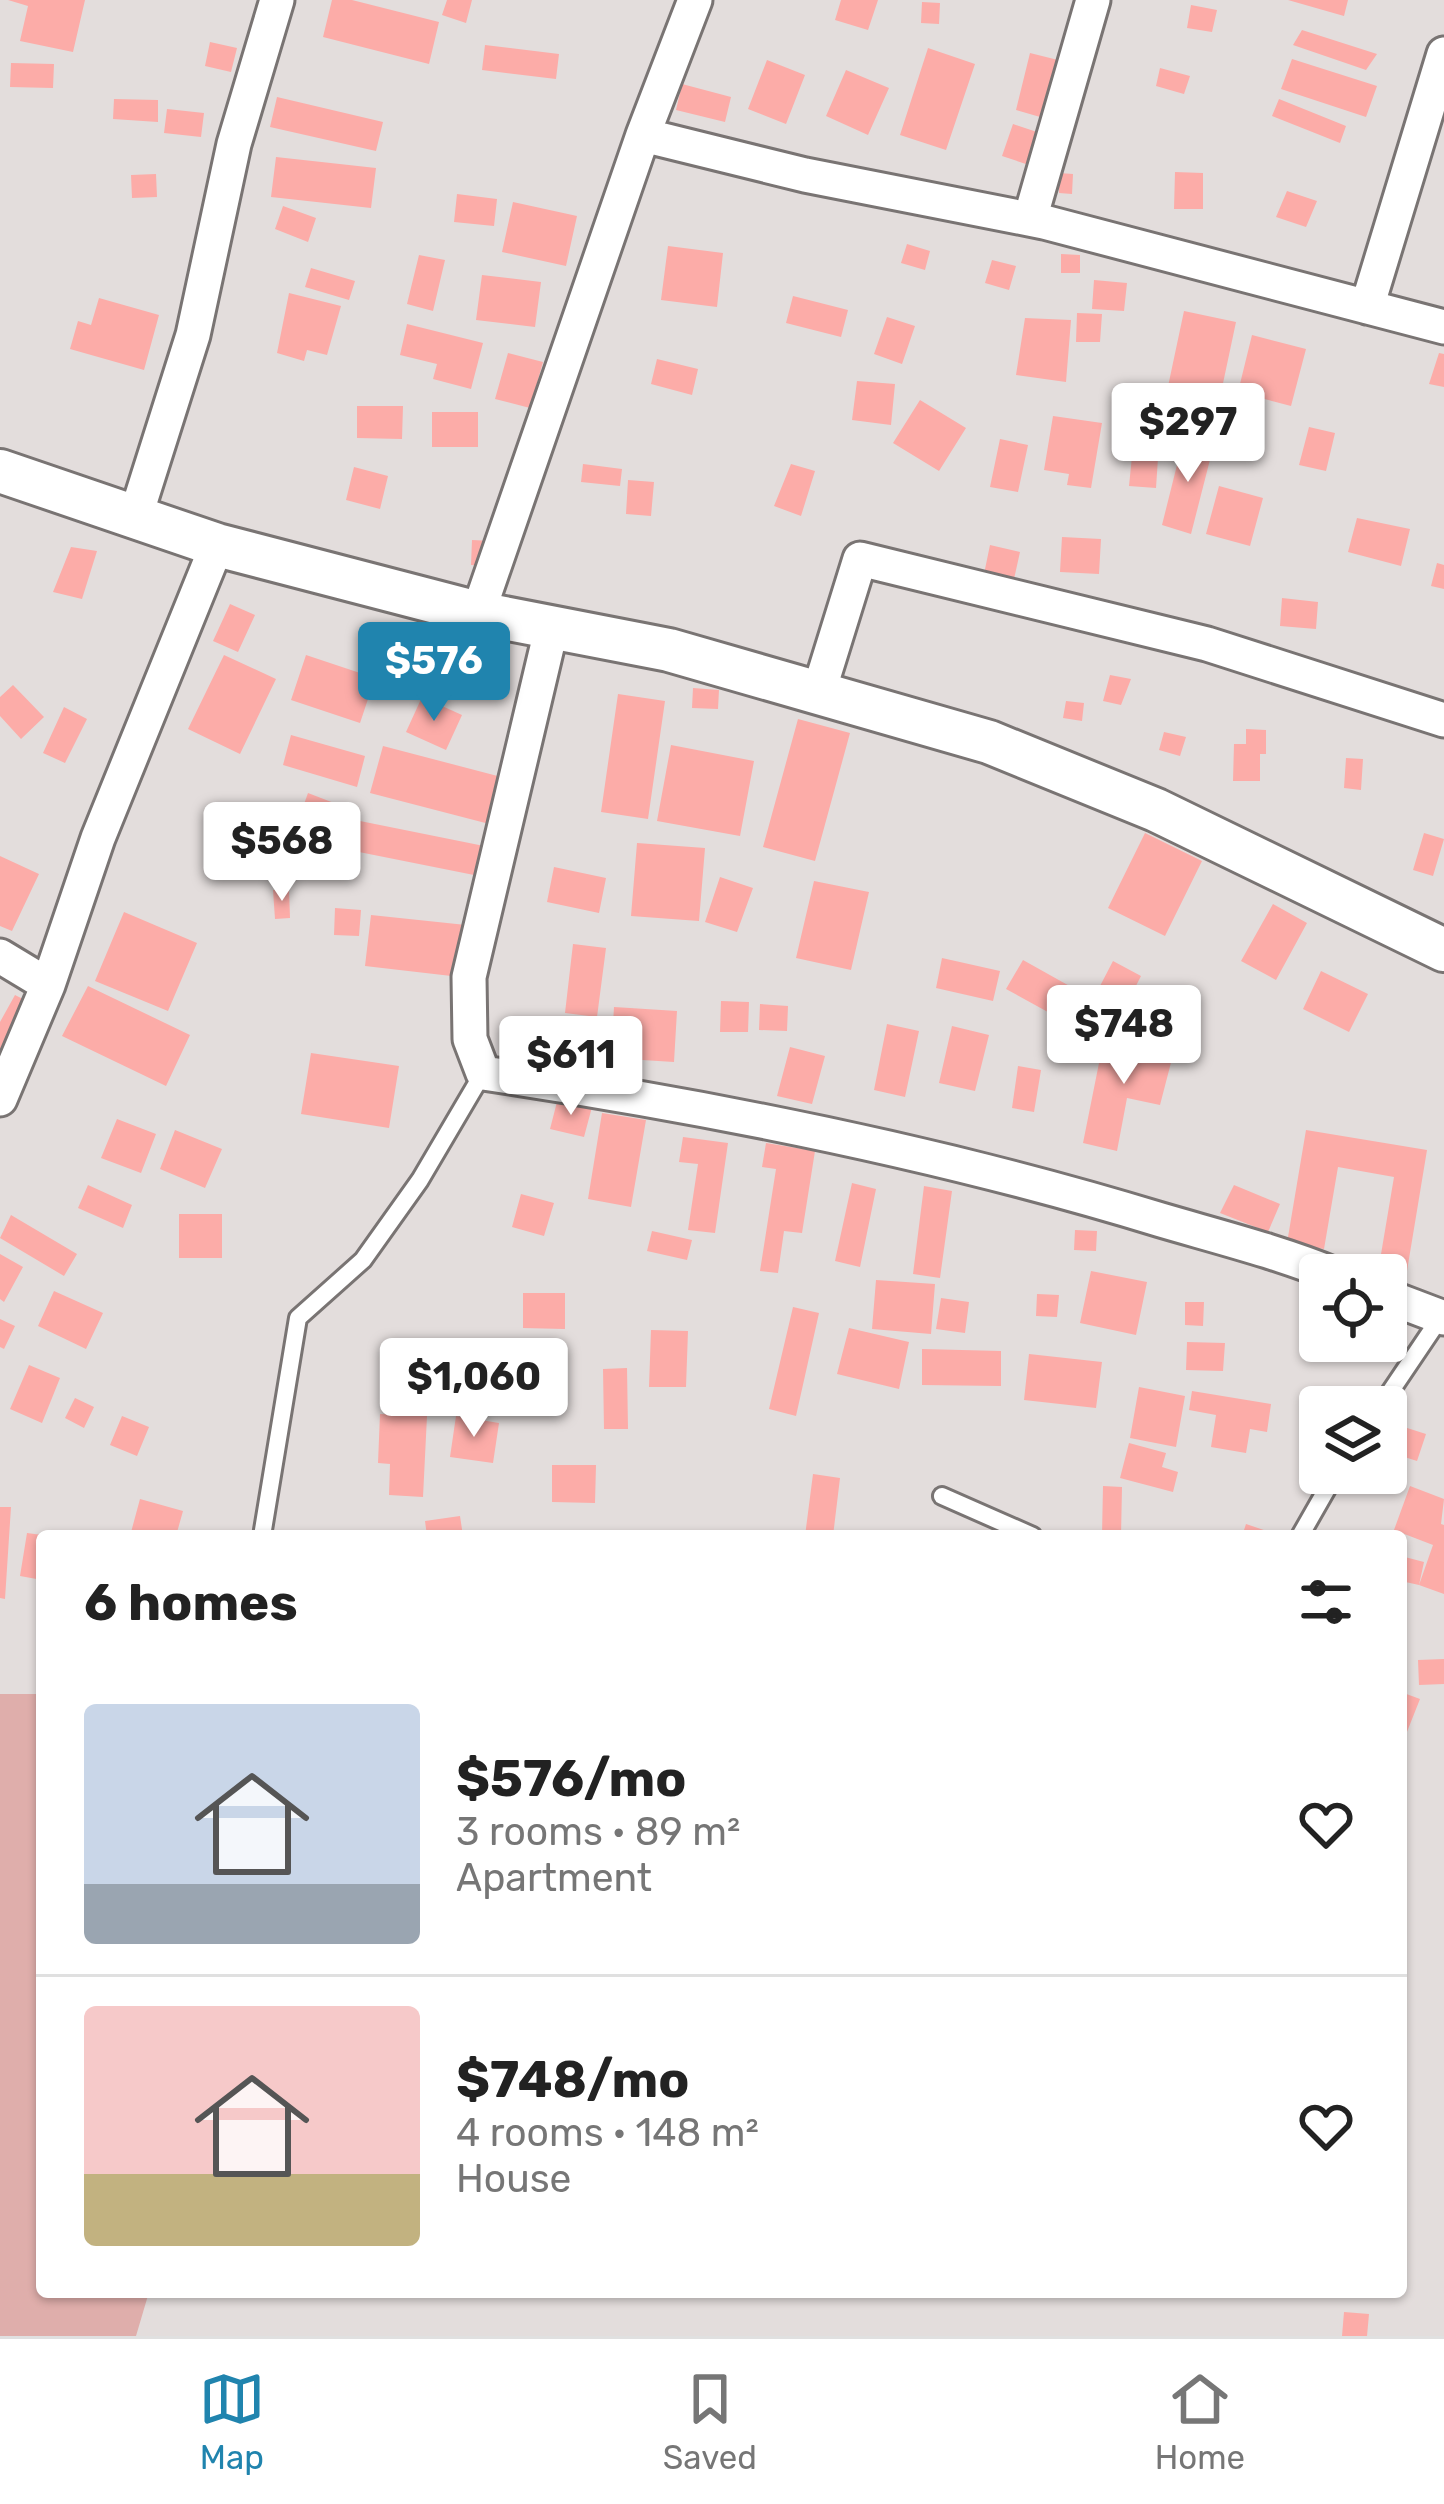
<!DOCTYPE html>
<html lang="en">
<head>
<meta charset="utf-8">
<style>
	body { margin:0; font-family:Rubik,sans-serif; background:#f6f6f6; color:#222; height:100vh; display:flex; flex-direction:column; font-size:45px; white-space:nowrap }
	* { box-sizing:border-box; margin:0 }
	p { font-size:39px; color:#767676 }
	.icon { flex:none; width:66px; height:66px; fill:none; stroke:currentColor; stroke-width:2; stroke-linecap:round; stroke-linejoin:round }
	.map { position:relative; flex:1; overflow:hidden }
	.sheet { position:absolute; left:36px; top:1530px; width:1371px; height:768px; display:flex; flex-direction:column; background:#fff; border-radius:12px; box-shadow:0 3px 9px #0004 }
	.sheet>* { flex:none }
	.tools { position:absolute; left:1299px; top:1254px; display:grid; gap:24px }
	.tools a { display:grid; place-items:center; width:108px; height:108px; border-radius:12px; background:#fff; box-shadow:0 3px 9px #0004; font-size:60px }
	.price { position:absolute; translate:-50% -102px; padding:0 27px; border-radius:12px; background:#fff; color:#222; font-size:39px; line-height:78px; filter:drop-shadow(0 3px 6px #0008) }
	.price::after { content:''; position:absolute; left:50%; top:72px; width:36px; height:27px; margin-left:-18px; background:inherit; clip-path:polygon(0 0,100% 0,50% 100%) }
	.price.current { background:#2084ae; color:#fff }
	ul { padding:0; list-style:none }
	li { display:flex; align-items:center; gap:36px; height:300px; padding:0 48px }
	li+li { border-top:3px solid #e0e0e0 }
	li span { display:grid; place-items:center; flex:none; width:336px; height:240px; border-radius:12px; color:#555 }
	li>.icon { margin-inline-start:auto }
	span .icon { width:144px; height:144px; fill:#fffc; stroke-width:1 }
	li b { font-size:51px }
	h2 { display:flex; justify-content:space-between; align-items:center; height:144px; padding:0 48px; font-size:51px }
	.tab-bar { display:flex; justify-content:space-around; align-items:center; height:168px; border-top:3px solid #e0e0e0; background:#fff; font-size:33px; color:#767676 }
	.tab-bar a { display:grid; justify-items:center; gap:6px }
	.tab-bar .current { color:#2084ae }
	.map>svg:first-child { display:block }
</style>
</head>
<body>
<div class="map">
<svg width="1444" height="2336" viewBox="0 0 1444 2336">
	<rect width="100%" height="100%" fill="#e3dddc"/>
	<!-- green -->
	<path fill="#dfaeab" d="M 0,1694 L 42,1694 L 42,2292 L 149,2292 L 136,2336 L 0,2336 Z"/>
	<!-- building -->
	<path fill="#fcaca8" d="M 8,0 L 85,0 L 73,52 L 20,41 L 28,6 Z
		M 332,0 L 352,0 L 439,22 L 429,64 L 323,37 Z
		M 447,0 L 472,0 L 466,23 L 442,15 Z
		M 841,0 L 878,0 L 868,30 L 835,20 Z
		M 1288,0 L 1348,0 L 1344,16 Z
		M 922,2 L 940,3 L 939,24 L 921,23 Z
		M 1191,5 L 1217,10 L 1212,32 L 1187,28 Z
		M 1302,30 L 1377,54 L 1366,70 L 1293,45 Z
		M 210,42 L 237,48 L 231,72 L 205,66 Z
		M 485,45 L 559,54 L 556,79 L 482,70 Z
		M 928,48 L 975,64 L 946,150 L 900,135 Z
		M 1030,53 L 1062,61 L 1047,119 L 1016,110 Z
		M 1292,59 L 1377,86 L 1366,117 L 1281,89 Z
		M 767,60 L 805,75 L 786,124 L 748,109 Z
		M 11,63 L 54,64 L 53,88 L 10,87 Z
		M 1160,68 L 1190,76 L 1184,94 L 1156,86 Z
		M 846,70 L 889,88 L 868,135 L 826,116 Z
		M 682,84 L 731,97 L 725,122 L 676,110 Z
		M 277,97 L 383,122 L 376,151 L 270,127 Z
		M 114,99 L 158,100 L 158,122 L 113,119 Z
		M 1279,99 L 1346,126 L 1340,143 L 1272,116 Z
		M 167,109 L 204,113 L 201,137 L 164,133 Z
		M 1013,124 L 1046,135 L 1035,167 L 1002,156 Z
		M 276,157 L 376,168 L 371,208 L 271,197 Z
		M 1175,172 L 1203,173 L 1203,209 L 1174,209 Z
		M 1059,173 L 1073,174 L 1072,194 L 1059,193 Z
		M 156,174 L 157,197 L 132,198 L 131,175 Z
		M 1287,191 L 1317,201 L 1306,227 L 1276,217 Z
		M 457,194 L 497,199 L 494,226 L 454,222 Z
		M 513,202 L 577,216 L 566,266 L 502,252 Z
		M 283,206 L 316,218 L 308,242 L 275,229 Z
		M 907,244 L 930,251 L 925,270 L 901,263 Z
		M 668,246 L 723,253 L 717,307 L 661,300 Z
		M 1061,254 L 1080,255 L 1080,273 L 1061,273 Z
		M 419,255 L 445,260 L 433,311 L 407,304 Z
		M 992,260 L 1016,266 L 1009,290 L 985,283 Z
		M 311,268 L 355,281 L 349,300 L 305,287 Z
		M 482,275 L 541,282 L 535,327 L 476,320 Z
		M 1094,280 L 1127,283 L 1124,311 L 1092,309 Z
		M 289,293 L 341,306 L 327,355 L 307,350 L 304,361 L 277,353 Z
		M 793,296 L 848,310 L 841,337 L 786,323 Z
		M 99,298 L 159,315 L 144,370 L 70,349 L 78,321 L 91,325 Z
		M 1184,311 L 1236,322 L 1215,421 L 1163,410 Z
		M 1077,313 L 1102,314 L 1100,342 L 1076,342 Z
		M 887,317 L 915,326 L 902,364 L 874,354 Z
		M 1025,318 L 1071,320 L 1066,382 L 1016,375 Z
		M 407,324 L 483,343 L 471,389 L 433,379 L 437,364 L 400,355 Z
		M 1252,335 L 1306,349 L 1291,406 L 1238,392 Z
		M 508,353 L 543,362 L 530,408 L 495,399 Z
		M 1439,353 L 1444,354 L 1444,387 L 1429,384 Z
		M 657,359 L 698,369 L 692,395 L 651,384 Z
		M 857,381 L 895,384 L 891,425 L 852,420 Z
		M 920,400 L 966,428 L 939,471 L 893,443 Z
		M 357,406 L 403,406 L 402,439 L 357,438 Z
		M 432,412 L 478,412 L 478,447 L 432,447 Z
		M 1151,412 L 1151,433 L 1132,433 L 1131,413 Z
		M 1053,416 L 1102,423 L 1091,488 L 1067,485 L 1069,474 L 1044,470 Z
		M 1309,427 L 1335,433 L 1326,471 L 1299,465 Z
		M 1184,437 L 1214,444 L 1191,534 L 1162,525 Z
		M 1000,439 L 1028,445 L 1018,492 L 990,487 Z
		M 1132,456 L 1158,458 L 1156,488 L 1129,486 Z
		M 583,464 L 622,469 L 620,486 L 581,482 Z
		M 791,464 L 815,471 L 801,516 L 774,506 Z
		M 354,467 L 388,476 L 380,509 L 346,500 Z
		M 628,480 L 654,482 L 651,516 L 626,514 Z
		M 1219,486 L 1263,498 L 1250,546 L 1206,534 Z
		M 1357,518 L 1410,529 L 1401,566 L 1348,552 Z
		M 1062,537 L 1101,539 L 1099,574 L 1060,572 Z
		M 472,540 L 492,541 L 491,566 L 471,565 Z
		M 990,545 L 1020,552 L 1014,579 L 984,574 Z
		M 71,547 L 97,551 L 82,599 L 53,592 Z
		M 1437,563 L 1444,565 L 1444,589 L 1431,586 Z
		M 1282,598 L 1318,602 L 1316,629 L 1280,626 Z
		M 230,604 L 255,615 L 238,652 L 213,641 Z
		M 224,655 L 276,679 L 240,754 L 188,729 Z
		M 306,655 L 375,678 L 360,723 L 291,700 Z
		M 1110,675 L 1131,679 L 1121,705 L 1103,701 Z
		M 13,685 L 44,717 L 21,739 L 0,716 L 0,697 Z
		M 693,688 L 719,690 L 718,709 L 692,708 Z
		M 618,694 L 665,701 L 648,819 L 601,812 Z
		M 422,697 L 462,715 L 446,750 L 406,732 Z
		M 1066,701 L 1084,703 L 1082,721 L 1063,718 Z
		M 64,707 L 87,719 L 65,763 L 43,753 Z
		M 798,719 L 850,733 L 815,861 L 763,847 Z
		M 1246,729 L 1266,730 L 1266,754 L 1260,754 L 1260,781 L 1233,781 L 1234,744 L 1246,744 Z
		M 1164,732 L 1186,737 L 1180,756 L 1159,750 Z
		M 291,735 L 365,756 L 357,787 L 283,765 Z
		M 671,745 L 754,761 L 740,836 L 657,821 Z
		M 383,746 L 509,779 L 497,826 L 370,793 Z
		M 1346,758 L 1363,759 L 1361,790 L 1344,788 Z
		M 308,793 L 334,803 L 320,841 L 294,832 Z
		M 360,821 L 489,847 L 484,877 L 354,851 Z
		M 1145,833 L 1202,861 L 1165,936 L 1108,908 Z
		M 1424,833 L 1444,839 L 1433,876 L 1413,870 Z
		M 637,843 L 705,848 L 699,921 L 631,916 Z
		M 0,856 L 39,874 L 12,931 L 0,926 Z
		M 554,867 L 606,878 L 599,913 L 547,902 Z
		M 720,877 L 753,888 L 737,932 L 705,922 Z
		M 814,881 L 869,892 L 851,970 L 796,958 Z
		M 289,889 L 290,918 L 275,919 L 273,890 Z
		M 1273,904 L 1307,923 L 1276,980 L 1241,961 Z
		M 335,908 L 361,910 L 359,936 L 334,935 Z
		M 124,912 L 197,943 L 168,1011 L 95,981 Z
		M 371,915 L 466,925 L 460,977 L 365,966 Z
		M 573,944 L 606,948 L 597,1017 L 565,1013 Z
		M 942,958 L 1000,971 L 993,1001 L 936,988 Z
		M 1023,960 L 1082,993 L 1066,1022 L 1006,989 Z
		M 1113,961 L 1141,976 L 1115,1027 L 1086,1013 Z
		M 1321,971 L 1368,994 L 1349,1032 L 1303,1009 Z
		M 88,986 L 190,1035 L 166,1086 L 62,1036 Z
		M 15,995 L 29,1002 L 0,1054 L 0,1022 Z
		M 721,1001 L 749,1002 L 748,1032 L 720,1032 Z
		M 760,1004 L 788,1006 L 787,1031 L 759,1030 Z
		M 614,1007 L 677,1011 L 674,1062 L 611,1058 Z
		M 887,1024 L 919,1031 L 905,1097 L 874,1090 Z
		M 513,1026 L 537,1027 L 536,1053 L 513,1051 Z
		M 952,1026 L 989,1035 L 975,1091 L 939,1083 Z
		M 1104,1038 L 1174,1051 L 1160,1105 L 1127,1098 L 1117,1151 L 1083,1143 Z
		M 790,1047 L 825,1056 L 812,1104 L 777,1096 Z
		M 311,1053 L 399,1066 L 389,1128 L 301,1114 Z
		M 1018,1066 L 1041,1070 L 1034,1112 L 1012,1108 Z
		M 558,1098 L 592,1107 L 584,1137 L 550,1129 Z
		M 602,1113 L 646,1120 L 631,1207 L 588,1199 Z
		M 117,1119 L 156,1134 L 141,1173 L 101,1158 Z
		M 175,1130 L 222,1149 L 205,1188 L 160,1169 Z
		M 1306,1130 L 1427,1150 L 1406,1277 L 1378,1272 L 1394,1177 L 1338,1167 L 1324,1249 L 1287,1243 Z
		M 683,1137 L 728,1143 L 715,1233 L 688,1230 L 698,1164 L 679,1162 Z
		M 766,1143 L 815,1151 L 802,1233 L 784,1231 L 778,1273 L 760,1271 L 776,1169 L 762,1167 Z
		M 852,1183 L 876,1189 L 860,1267 L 835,1261 Z
		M 88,1185 L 132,1205 L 123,1228 L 78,1208 Z
		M 1234,1185 L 1280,1204 L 1268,1232 L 1220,1213 Z
		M 924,1186 L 952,1191 L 940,1278 L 913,1274 Z
		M 521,1194 L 554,1203 L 544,1236 L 512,1227 Z
		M 179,1214 L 222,1214 L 222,1258 L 179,1258 Z
		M 11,1215 L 77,1254 L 64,1276 L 0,1238 Z
		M 1075,1230 L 1097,1231 L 1096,1251 L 1074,1250 Z
		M 652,1231 L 692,1240 L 687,1260 L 647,1251 Z
		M 0,1254 L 23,1267 L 4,1302 L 0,1299 Z
		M 1091,1271 L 1147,1282 L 1136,1335 L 1080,1323 Z
		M 876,1280 L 935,1284 L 931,1334 L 872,1329 Z
		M 54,1291 L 103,1313 L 86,1349 L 38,1326 Z
		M 523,1293 L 565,1293 L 565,1329 L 523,1328 Z
		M 1037,1294 L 1059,1295 L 1057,1317 L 1036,1316 Z
		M 941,1298 L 969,1302 L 965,1333 L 936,1329 Z
		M 1185,1302 L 1204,1302 L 1203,1326 L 1185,1325 Z
		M 793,1307 L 819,1313 L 796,1416 L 769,1409 Z
		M 0,1319 L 15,1326 L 4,1349 L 0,1347 Z
		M 849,1328 L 909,1342 L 899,1389 L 837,1374 Z
		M 651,1330 L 688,1331 L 686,1387 L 649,1387 Z
		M 1187,1342 L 1225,1343 L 1223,1371 L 1186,1370 Z
		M 922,1349 L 1001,1351 L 1001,1386 L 922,1385 Z
		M 1029,1354 L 1102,1362 L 1096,1408 L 1024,1400 Z
		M 29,1365 L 60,1378 L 42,1423 L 10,1409 Z
		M 627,1368 L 628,1429 L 604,1429 L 603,1369 Z
		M 1139,1387 L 1185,1396 L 1176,1447 L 1130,1438 Z
		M 1192,1391 L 1271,1404 L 1267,1432 L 1250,1429 L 1246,1453 L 1211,1447 L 1216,1415 L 1189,1410 Z
		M 75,1398 L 94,1407 L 84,1428 L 65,1418 Z
		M 380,1414 L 427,1416 L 423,1497 L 389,1495 L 390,1464 L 378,1463 Z
		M 122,1416 L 149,1427 L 137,1456 L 110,1445 Z
		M 456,1416 L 499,1423 L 493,1463 L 450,1457 Z
		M 1404,1427 L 1426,1434 L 1417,1461 L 1395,1454 Z
		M 1129,1443 L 1166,1453 L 1162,1467 L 1178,1472 L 1173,1492 L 1120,1478 Z
		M 552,1465 L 596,1465 L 595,1503 L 552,1502 Z
		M 813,1474 L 840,1478 L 833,1536 L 805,1536 Z
		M 1103,1486 L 1122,1487 L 1121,1536 L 1102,1536 Z
		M 1410,1486 L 1444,1499 L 1441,1524 L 1444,1525 L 1444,1594 L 1419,1585 L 1433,1545 L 1394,1530 Z
		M 140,1499 L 183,1511 L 176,1536 L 130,1536 Z
		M 0,1507 L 11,1507 L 5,1599 L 0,1598 Z
		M 460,1516 L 463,1536 L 427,1536 L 425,1521 Z
		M 1246,1524 L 1279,1535 L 1279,1536 L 1242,1536 Z
		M 27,1533 L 42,1535 L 42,1580 L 20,1576 Z
		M 1401,1556 L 1424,1562 L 1419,1585 L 1401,1581 Z
		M 1444,1659 L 1444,1684 L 1419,1685 L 1418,1660 Z
		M 1401,1692 L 1420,1699 L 1401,1747 Z
		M 1344,2312 L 1369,2314 L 1367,2336 L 1342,2336 Z"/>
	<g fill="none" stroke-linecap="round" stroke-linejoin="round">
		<defs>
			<path id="service" d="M 1380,1407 L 1440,1318
				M 942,1496 L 1033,1536
				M 262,1536 L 298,1318 L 363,1260 L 420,1180 L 483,1073
				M 1300,1536 L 1336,1473"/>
			<path id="minor" d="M 643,135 L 805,175 L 1044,222 L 1444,327
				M 1030,219 L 1093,0
				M 1367,307 L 1444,54
				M 135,518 L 193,335 L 234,144 L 277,0
				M 478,613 L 643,135 L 695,0
				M 552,626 L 469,977 L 470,1039 L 483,1073 C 712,1107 939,1152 1161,1220 C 1219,1237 1279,1252 1335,1275
				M 819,691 L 860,559 L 1207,644 L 1444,720
				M 0,956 L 48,985
				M 0,1099 L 48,985 L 98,838 L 217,545
				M 1386,1296 L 1444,1318"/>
			<path id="tertiary" d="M 0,471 L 217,545 L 478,613 L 669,650 L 989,742 L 1156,810 L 1444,950"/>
		</defs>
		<!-- service casing -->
		<use href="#service" stroke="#797473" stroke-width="22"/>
		<!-- minor casing -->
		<use href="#minor" stroke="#797473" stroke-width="39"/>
		<!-- tertiary casing -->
		<use href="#tertiary" stroke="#797473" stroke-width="48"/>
		<!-- service -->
		<use href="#service" stroke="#fff" stroke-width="16"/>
		<!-- minor -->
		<use href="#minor" stroke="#fff" stroke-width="33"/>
		<!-- tertiary -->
		<use href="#tertiary" stroke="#fff" stroke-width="42"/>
	</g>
</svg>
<div class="tools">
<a><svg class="icon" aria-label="locate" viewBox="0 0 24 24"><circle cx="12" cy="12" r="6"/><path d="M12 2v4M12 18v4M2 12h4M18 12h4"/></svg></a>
<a><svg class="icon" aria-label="layers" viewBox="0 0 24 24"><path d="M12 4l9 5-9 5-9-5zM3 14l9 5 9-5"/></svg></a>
</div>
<b class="price" style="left:1188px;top:485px">$297</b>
<b class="price current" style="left:434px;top:724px">$576</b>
<b class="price" style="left:282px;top:904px">$568</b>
<b class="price" style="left:1124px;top:1087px">$748</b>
<b class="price" style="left:571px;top:1118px">$611</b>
<b class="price" style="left:474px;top:1440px">$1,060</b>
<section class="sheet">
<h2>6 homes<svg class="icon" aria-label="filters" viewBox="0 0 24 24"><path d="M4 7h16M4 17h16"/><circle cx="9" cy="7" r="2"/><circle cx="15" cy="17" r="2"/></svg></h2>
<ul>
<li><span style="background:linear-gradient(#c9d6e8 75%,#9aa5b1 0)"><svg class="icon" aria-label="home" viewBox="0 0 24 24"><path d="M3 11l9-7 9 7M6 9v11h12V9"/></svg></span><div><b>$576/mo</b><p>3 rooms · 89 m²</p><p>Apartment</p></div><svg class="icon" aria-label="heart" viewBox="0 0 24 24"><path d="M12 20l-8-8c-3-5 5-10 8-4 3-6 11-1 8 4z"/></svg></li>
<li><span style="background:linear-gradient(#f6c9c9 70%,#c2b280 0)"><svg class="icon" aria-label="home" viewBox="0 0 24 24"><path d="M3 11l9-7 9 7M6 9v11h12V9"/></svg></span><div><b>$748/mo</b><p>4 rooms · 148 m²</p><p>House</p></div><svg class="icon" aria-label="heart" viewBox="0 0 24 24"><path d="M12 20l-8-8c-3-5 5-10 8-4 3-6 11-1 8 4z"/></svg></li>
</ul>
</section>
</div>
<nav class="tab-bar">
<a class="current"><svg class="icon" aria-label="map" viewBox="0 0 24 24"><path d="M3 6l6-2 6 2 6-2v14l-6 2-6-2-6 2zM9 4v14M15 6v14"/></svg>Map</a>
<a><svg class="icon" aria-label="saved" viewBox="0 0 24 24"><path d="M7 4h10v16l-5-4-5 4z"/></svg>Saved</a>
<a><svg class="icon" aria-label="home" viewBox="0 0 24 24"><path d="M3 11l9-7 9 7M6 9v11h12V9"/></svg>Home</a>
</nav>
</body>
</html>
